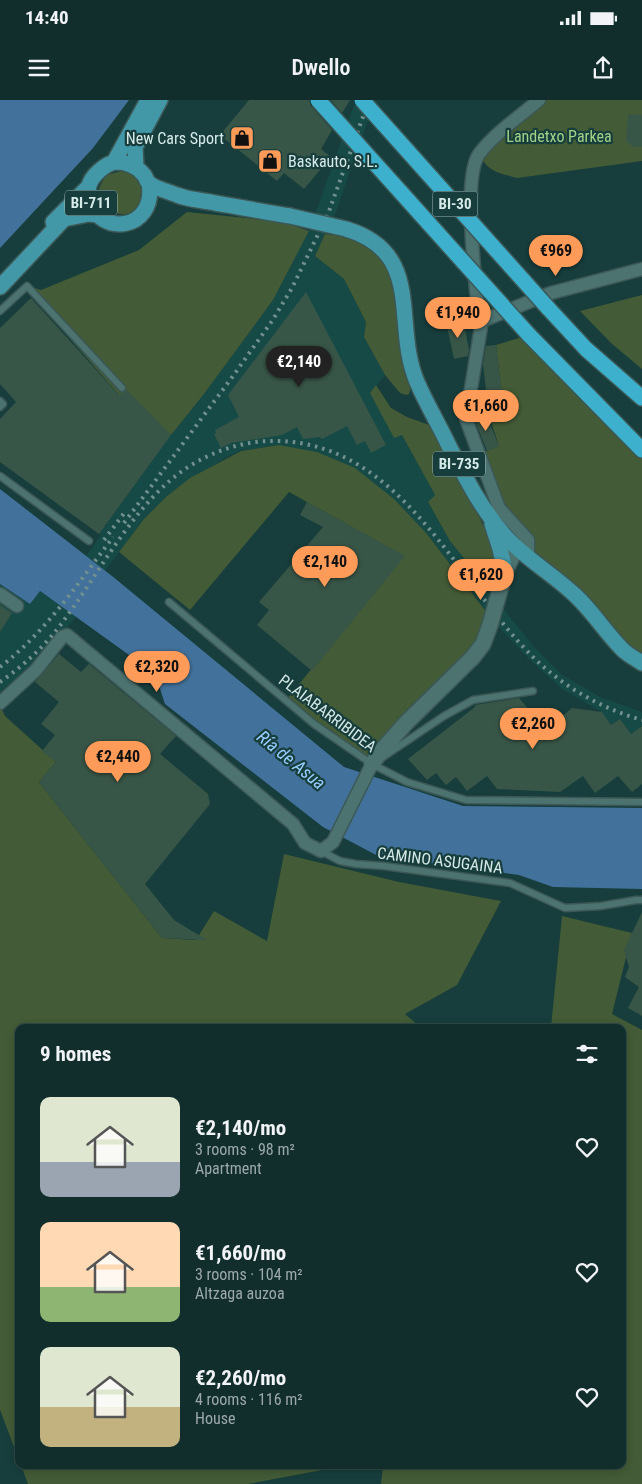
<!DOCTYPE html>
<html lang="en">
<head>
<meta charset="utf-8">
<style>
	body { margin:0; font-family:"Roboto Condensed",sans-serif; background:#1e3a39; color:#f1f3f6; height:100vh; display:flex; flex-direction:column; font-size:19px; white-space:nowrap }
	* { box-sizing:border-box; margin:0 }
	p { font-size:16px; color:#9ca8aa }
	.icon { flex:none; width:28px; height:28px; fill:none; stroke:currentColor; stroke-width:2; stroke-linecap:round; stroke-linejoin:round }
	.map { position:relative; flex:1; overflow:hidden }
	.details { position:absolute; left:15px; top:924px; width:611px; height:445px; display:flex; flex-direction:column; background:#112e2d; border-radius:10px; box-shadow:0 2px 8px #0003,0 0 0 1px #304a49 }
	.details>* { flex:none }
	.price { position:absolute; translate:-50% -42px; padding:0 11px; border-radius:18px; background:#fe9b59; color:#111; font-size:16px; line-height:32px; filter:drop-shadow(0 1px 2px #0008) }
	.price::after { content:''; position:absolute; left:50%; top:30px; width:15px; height:11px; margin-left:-8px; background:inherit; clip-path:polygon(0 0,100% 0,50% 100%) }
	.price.current { background:#222; color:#fff }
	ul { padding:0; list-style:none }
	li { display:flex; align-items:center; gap:15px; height:125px; padding:0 25px }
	li span { display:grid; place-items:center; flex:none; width:140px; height:100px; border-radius:10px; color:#555 }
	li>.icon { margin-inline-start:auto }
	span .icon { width:60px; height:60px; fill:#fffc; stroke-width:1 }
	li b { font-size:21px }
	h2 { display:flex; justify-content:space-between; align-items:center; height:60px; padding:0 25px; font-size:21px }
	.status { display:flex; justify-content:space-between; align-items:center; height:35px; padding:0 25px; background:#112e2d; direction:ltr }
	.status svg { height:14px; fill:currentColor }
	header { display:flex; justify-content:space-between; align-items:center; height:65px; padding:0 25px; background:#112e2d; font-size:22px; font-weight:600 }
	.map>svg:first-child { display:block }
</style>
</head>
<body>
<div class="status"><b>14:40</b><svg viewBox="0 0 49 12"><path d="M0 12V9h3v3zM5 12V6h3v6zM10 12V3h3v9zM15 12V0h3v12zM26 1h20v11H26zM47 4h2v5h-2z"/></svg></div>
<header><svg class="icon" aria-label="menu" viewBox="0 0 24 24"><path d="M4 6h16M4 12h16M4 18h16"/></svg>Dwello<svg class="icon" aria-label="share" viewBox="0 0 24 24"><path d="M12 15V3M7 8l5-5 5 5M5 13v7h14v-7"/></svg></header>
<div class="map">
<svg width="642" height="1384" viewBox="0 0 642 1384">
	<rect width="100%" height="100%" fill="#173e3c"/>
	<!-- built -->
	<path fill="#164a47" d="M 356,0 L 375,0 L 336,112 L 315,156 L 344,179 L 366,222 L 364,237 L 385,275 L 370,293 L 402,335 L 435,395 L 428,403 L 450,441 L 534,547 L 561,574 L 600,597 L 642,612 L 642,626 L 631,634 L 620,619 L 611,625 L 602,612 L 562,589 L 529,559 L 498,526 L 427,434 L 279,345 L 240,351 L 225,358 L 166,397 L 144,419 L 105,471 L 86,456 L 101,435 L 99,434 L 171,335 L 204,294 L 273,200 L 309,131 Z
		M 0,484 L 30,504 L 39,491 L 76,517 L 54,543 L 20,576 L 0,592 Z"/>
	<!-- green -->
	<path fill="#435b36" d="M 544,0 L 642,0 L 642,61 L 517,78 C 503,74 492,73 483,61 L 488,52 Z
		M 122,71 C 125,72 130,73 133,75 C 151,88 138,121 116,113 C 111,112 106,108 102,105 L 99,88 L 106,75 Z
		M 187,112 L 284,122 L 309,131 L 273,200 L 204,294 L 171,335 L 119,295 L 33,196 L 27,186 L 41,190 L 139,150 Z
		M 325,134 L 355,137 L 388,161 L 399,199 L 400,245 L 402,259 L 411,286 L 409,294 L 406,295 L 400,293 L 385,275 L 364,237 L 366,222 L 344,179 L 315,156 Z
		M 642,195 L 642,269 L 611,243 L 580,211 Z
		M 529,235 L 642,350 L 642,563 L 528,456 L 528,440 L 499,408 L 484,352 L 499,346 L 489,316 L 504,314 L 496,245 Z
		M 376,285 L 391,308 L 407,317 L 432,326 L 472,401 L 492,445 L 496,460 L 493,494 L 450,441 L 428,402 L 435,395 L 402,335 L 394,338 L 370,293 Z
		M 279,345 L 317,352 L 355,368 L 394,399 L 427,434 L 488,514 L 483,544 L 372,664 L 286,600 L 404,456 L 289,392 L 190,510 L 119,452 L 144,419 L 166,397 L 190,378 L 241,351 Z
		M 0,605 L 5,616 L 56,662 L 39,682 L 162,838 L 196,840 L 214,811 L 267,841 L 284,754 L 399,782 L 501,801 L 457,885 L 405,914 L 420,927 L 19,928 L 19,1360 L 0,1310 Z
		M 562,816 L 632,833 L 612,914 L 642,930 L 642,1384 L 381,1384 L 383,1367 L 379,1365 L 622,1365 L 622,928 L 551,927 Z
		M 21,1365 L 349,1365 L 248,1384 L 28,1384 Z"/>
	<!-- water -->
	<path fill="#42729b" d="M 0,0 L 129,0 L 93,48 L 0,148 Z
		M 0,389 L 112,476 L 344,667 L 463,706 L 642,708 L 642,789 L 553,787 L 519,775 L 378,756 L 323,727 L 165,604 L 159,586 L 143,565 L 40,491 L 30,504 L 0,484 Z"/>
	<!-- building -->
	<path fill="#385647" d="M 249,0 L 309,0 L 311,6 L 332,30 L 321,49 L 331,57 L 304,89 L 284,73 L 277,81 L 220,35 Z
		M 331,0 L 350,0 L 342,13 Z
		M 628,14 L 642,15 L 642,47 L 633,47 L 626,41 Z
		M 306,192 L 386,345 L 371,353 L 365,341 L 357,345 L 347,326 L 322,339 L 320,337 L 303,339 L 297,327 L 282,335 L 231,343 L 221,348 L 214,334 L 216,333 L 215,330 L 239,317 L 228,295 Z
		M 31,198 L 119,295 L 127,290 L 171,335 L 99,434 L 0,362 L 0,319 L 16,302 L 0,284 L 0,228 Z
		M 463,219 L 469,250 L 468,256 L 454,259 L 446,222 Z
		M 496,245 L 504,314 L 489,316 L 483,264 L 486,246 Z
		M 485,312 L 499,346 L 487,351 L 474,318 L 475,316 Z
		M 307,402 L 405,456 L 312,571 L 257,525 L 269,510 L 259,502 L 323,427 L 300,415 Z
		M 0,505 L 12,513 L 0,532 Z
		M 59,554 L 81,572 L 89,564 L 176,636 L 160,654 L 208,694 L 210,704 L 145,784 L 174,820 L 207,840 L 162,838 L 39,682 L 56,662 L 42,651 L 55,635 L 41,624 L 59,602 L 35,582 Z
		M 519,598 L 546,630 L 572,608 L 602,612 L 611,625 L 620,619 L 631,634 L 642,626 L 642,684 L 632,692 L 618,676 L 595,693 L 583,676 L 560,692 L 497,689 L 487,676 L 467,691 L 456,677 L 446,685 L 436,673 L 427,680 L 408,659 L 475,607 L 475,605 Z
		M 642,812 L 642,916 L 628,908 L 639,887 L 625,877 L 629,867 L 624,850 Z"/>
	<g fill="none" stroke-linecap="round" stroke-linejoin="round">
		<defs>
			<path id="lane" d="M 0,211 L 27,186 L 122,288
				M 0,301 L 3,304 L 0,307
				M 0,376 L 89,441
				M 169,502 L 314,624 L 372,664 L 407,682 L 466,700 L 642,702
				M 383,657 L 444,616 L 473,600 L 533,591
				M 321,751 L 340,761 L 356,764 L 384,766 L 510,783 L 565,808 L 601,806 L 636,800 L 642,800"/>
			<path id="street" d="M 482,221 L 551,193 L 642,169
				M 528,456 L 528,440 L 499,408 L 466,319 L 482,221 L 478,213 C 476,181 462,78 479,54 C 495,33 519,17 539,0
				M 0,494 L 17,506
				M 0,603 L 36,570 L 62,537 L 67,535 L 293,724 L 305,743 L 321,751 L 333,742 L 372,664"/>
			<path id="secondary" d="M 501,486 L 505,471 L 517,447
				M 372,664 L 381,651 L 406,623 L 473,557 L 483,544 L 490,525"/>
			<path id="primary" d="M 114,62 L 148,0
				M 136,67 L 135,47 L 160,0
				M 149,83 C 157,131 97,138 89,98 C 89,95 88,89 89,86 C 91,76 106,63 116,62 C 126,62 137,66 143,74 C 146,76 146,81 149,83 C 154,88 170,92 177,95 C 189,100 202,100 215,103 C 240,107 265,112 290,116
				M 53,122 L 89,86
				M 346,129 C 426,153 392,224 417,282 C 426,303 438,323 448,344 C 465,377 481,409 506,437 C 526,459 554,475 576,496 C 593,512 606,533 623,550 C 628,555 636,559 642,563
				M 0,187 L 64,119 L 89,114 L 98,115
				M 492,424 L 500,449 L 505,471"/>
			<path id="highway" d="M 548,208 L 586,249 L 642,298
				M 529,235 L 642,350"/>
		</defs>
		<!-- lane casing -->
		<use href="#lane" stroke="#3c5856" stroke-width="9"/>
		<!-- street casing -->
		<use href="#street" stroke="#3c5856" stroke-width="15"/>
		<!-- secondary casing -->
		<use href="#secondary" stroke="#3c5856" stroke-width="18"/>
		<!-- primary casing -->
		<use href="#primary" stroke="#3c5856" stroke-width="18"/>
		<!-- highway casing -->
		<use href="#highway" stroke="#3c5856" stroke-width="18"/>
		<!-- lane -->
		<use href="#lane" stroke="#4c7370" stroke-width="6"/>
		<!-- street -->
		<use href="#street" stroke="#4c7370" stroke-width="12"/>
		<!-- secondary -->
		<use href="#secondary" stroke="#4c7370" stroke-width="15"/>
		<!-- primary -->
		<use href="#primary" stroke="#4398a8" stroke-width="15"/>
		<!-- highway -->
		<use href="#highway" stroke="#3db0cd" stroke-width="15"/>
		<!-- rail -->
		<path stroke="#72908e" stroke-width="4" stroke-dasharray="2.5 5" stroke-linecap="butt" d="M 124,423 L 233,276 L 272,221 L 292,188 L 328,114 L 369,0
			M 104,440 L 125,412
			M 0,567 C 46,532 79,482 113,437
			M 0,582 C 26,564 49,542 67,516 C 103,467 137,400 188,367 C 215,350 246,340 278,341 C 401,344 456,480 532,556 C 562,586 600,608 642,620"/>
		<defs>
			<path id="secondary-bridge" d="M 490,525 L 501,486"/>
			<path id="primary-bridge" d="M 290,116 L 346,129"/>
			<path id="highway-bridge" d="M 318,0 L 529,235
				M 362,0 L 548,208"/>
		</defs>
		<!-- secondary-bridge casing -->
		<use href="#secondary-bridge" stroke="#3c5856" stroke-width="18" stroke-linecap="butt"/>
		<!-- primary-bridge casing -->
		<use href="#primary-bridge" stroke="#3c5856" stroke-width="18" stroke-linecap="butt"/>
		<!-- highway-bridge casing -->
		<use href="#highway-bridge" stroke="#3c5856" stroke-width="18" stroke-linecap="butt"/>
		<!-- secondary-bridge -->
		<use href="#secondary-bridge" stroke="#4c7370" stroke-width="15"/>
		<!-- primary-bridge -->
		<use href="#primary-bridge" stroke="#4398a8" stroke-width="15"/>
		<!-- highway-bridge -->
		<use href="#highway-bridge" stroke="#3db0cd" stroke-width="15"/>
	</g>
	<!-- icons -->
	<defs>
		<symbol id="shop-square" viewBox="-11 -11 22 22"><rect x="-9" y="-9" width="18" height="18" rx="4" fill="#fe9b59" stroke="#173e3c"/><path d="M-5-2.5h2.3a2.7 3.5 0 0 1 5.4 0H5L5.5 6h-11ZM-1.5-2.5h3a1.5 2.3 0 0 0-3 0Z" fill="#111"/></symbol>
	</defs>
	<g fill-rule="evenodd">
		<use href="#shop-square" x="228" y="24" width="28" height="28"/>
		<use href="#shop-square" x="256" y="47" width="28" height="28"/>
	</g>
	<g text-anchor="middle" stroke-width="4.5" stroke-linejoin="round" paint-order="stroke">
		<!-- shield labels -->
		<g fill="#173e3c" stroke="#9db7b5" stroke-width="1">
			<rect x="65" y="90.5" width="52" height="25" rx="4"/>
			<rect x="432.5" y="91.5" width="45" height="25" rx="4"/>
			<rect x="433" y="351.5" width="52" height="25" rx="4"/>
		</g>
		<g font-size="15" font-weight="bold" fill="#d6ebe9">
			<text x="91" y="108">BI-711</text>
			<text x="455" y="109">BI-30</text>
			<text x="459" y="369">BI-735</text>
		</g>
		<!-- park labels -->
		<g font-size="16" fill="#a1d288" stroke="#173e3c">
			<text x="559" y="42">Landetxo Parkea</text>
		</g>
		<!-- poi labels -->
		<g font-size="16" fill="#d6ebe9" stroke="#173e3c" text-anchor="end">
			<text x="224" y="44">New Cars Sport</text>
			<text x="288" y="67" text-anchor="start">Baskauto, S.L.</text>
		</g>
		<!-- street labels -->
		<g font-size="16" fill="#d6ebe9" stroke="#173e3c">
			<text transform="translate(328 613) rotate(37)" y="6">PLAIABARRIBIDEA</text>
			<text transform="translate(440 760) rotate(7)" y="6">CAMINO ASUGAINA</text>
		</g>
		<!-- water labels -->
		<g font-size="18" font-style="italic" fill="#95ceff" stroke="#173e3c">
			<text transform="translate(291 660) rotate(39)" y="6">Ría de Asua</text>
		</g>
	</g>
</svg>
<b class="price" style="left:556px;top:177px">€969</b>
<b class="price" style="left:458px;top:239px">€1,940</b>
<b class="price current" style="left:299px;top:288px">€2,140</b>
<b class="price" style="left:486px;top:332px">€1,660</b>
<b class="price" style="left:325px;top:488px">€2,140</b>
<b class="price" style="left:481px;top:501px">€1,620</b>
<b class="price" style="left:157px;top:593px">€2,320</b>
<b class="price" style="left:533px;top:650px">€2,260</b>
<b class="price" style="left:118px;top:683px">€2,440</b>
<section class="details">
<h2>9 homes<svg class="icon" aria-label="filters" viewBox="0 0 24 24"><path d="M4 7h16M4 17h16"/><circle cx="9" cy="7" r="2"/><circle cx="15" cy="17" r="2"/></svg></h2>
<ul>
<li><span style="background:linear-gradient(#dfe7d0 65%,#9aa5b1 0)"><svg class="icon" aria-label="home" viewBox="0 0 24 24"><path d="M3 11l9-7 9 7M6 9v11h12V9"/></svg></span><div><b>€2,140/mo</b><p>3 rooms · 98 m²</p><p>Apartment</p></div><svg class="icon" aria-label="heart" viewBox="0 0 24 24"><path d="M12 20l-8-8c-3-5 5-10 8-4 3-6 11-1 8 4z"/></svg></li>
<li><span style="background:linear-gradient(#ffd9b3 65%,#8fb573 0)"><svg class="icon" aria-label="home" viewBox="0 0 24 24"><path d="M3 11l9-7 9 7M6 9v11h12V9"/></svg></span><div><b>€1,660/mo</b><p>3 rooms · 104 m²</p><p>Altzaga auzoa</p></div><svg class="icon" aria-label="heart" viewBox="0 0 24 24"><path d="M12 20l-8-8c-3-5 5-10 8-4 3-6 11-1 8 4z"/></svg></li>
<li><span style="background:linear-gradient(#dfe7d0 60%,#c2b280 0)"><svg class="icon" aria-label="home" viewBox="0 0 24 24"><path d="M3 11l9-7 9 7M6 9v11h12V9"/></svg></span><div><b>€2,260/mo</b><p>4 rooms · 116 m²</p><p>House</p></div><svg class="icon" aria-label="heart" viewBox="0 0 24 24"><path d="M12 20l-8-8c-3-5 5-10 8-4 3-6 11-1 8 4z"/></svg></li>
</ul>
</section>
</div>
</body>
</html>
